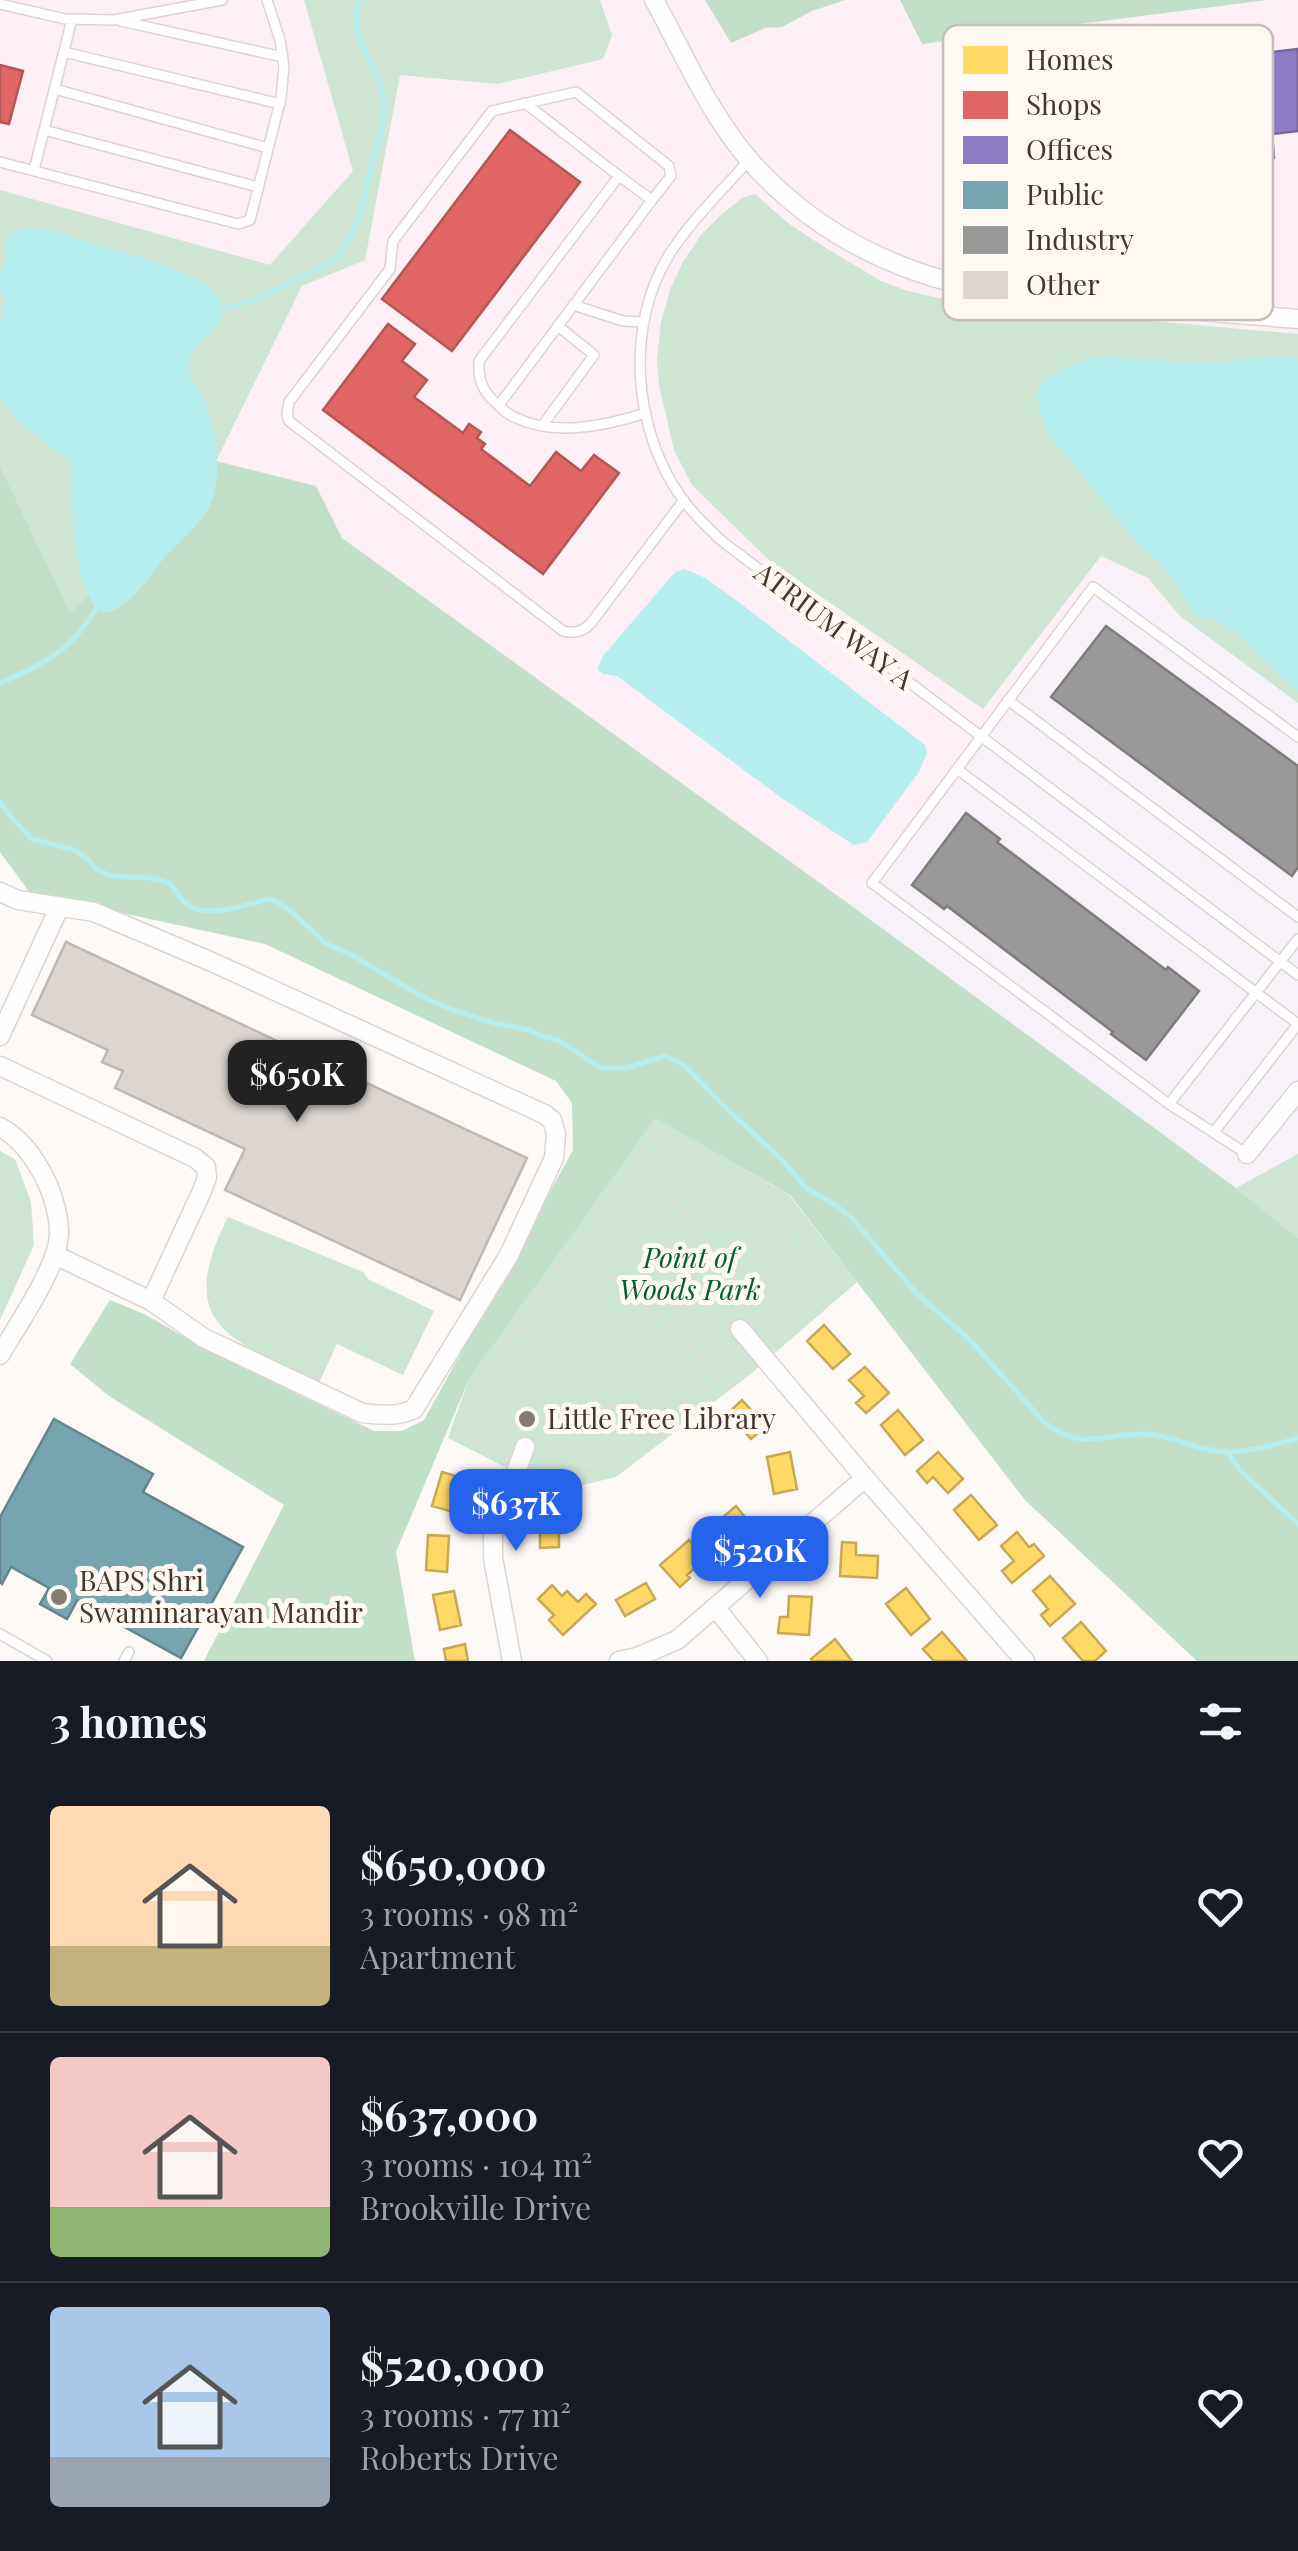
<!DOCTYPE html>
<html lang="en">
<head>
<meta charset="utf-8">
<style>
	body { margin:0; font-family:"Playfair Display",serif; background:#20242c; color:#f1f3f6; height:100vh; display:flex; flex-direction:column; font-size:38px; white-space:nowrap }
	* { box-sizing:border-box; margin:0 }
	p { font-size:32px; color:#9ea1a6 }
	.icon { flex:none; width:55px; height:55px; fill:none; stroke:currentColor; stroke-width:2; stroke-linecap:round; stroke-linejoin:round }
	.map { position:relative; height:1661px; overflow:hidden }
	.side { display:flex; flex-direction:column; background:#171b24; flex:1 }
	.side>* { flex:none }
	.price { position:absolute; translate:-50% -85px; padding:0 22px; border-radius:20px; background:#2563eb; color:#fff; font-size:32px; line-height:65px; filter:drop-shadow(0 2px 5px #0008) }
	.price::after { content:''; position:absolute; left:50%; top:60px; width:30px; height:22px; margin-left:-15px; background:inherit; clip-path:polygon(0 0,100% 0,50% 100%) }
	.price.current { background:#222; color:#fff }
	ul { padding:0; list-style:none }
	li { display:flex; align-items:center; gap:30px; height:250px; padding:0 50px }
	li+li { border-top:2px solid #363941 }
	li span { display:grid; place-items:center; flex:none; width:280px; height:200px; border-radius:10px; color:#555 }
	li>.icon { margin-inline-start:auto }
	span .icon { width:120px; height:120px; fill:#fffc; stroke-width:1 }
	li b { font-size:42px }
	h2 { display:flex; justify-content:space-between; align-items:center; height:120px; padding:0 50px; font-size:42px }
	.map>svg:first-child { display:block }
</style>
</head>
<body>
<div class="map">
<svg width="1298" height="1661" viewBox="0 0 1298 1661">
	<rect width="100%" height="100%" fill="#fbf8f6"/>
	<!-- commercial -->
	<path fill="#fceff6" d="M 0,0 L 1298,0 L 1298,1310 L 1142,1499 L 133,637 L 0,566 Z"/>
	<!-- industrial -->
	<path fill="#f7f1f9" d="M 1109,562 L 1298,704 L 1298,1154 L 1236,1188 L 849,904 Z"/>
	<!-- green -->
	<path fill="#cde5d2" d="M 304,0 L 600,0 L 612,35 L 603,59 L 497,84 L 400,75 L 365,260 L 302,286 L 216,461 L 146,584 L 70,614 L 0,466 L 0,190 L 270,265 L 353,171 Z
		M 755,194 L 789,224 L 826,248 L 881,281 L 905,290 L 938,298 L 1042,311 L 1298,334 L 1298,703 L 1180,616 L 1148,578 L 1101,556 L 983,709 L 770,561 L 692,485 L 674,450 L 659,385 L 657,359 L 661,322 L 671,287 L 683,262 L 701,235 L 721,215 L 742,198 Z
		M 654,1117 L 789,1195 L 857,1282 L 752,1373 L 616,1477 L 554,1492 L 448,1438 L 469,1379 Z
		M 0,1151 L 15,1159 L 31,1202 L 34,1245 L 0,1320 Z
		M 1298,1154 L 1298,1238 L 1236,1188 Z
		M 228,1217 L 363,1272 L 368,1279 L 434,1311 L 403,1375 L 337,1344 L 319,1383 C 233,1340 172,1327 228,1217 Z"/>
	<!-- forest -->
	<path fill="#c2dfc9" d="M 705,0 L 845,0 L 812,11 L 782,27 L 765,28 L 731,43 Z
		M 900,0 L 1267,0 L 922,44 Z
		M 216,461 L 316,486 L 342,538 L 849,904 L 1236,1188 L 1298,1238 L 1298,1661 L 1197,1661 L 1025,1500 L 790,1195 L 655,1118 L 469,1379 L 396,1552 L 415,1661 L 204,1661 L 284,1505 L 109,1396 L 70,1364 L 110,1300 L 144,1314 L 215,1354 L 374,1431 L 402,1431 L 424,1420 L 573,1150 L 572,1103 L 556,1081 L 265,944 L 30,893 L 0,852 L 0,466 L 70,613 L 89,596 Z"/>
	<!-- water -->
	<path fill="#b6eeee" d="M 29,227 C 53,229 72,238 95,244 C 122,252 206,273 219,298 C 234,326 194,338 189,362 C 186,378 201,390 206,404 C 215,430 221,467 214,494 C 207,523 175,542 158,566 C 149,578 120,619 101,611 C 81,603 73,531 72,511 C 71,496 73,480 71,465 L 62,455 L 20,423 L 0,397 L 0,323 L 5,301 L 0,288 L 0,272 L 6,263 L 5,246 L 10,233 Z
		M 1279,356 L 1298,359 L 1298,692 L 1233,630 L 1216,620 L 1197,616 L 1192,611 L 1183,595 L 1158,561 L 1136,542 L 1063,451 L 1048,435 L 1036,397 L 1042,382 L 1062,368 L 1087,359 L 1102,357 L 1209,363 Z
		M 685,569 L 705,578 L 736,600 L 925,745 L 927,753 L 919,772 L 867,842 L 854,845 L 783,799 L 617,676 L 603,674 L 597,669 L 603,656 L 669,579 L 676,572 Z"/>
	<!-- homes -->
	<path fill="#ffd966" stroke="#c7a855" stroke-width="2.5" d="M 824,1325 L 850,1354 L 833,1369 L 807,1341 Z
		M 865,1367 L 889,1393 L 866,1413 L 856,1403 L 864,1396 L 849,1380 Z
		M 742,1400 L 766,1426 L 751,1439 L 728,1413 Z
		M 898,1410 L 923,1440 L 905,1455 L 881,1425 Z
		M 790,1452 L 797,1489 L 774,1494 L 767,1457 Z
		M 938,1452 L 963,1479 L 948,1493 L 933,1477 L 927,1483 L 917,1471 Z
		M 442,1472 L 463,1478 L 453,1512 L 432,1506 Z
		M 971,1495 L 997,1525 L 979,1540 L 954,1510 Z
		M 736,1506 L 749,1522 L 722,1544 L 709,1529 Z
		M 540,1514 L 569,1514 L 569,1529 L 559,1529 L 559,1547 L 540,1548 Z
		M 1017,1532 L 1029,1547 L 1034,1544 L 1044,1556 L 1012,1583 L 1002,1571 L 1014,1561 L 1001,1546 Z
		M 428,1535 L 449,1536 L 447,1572 L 426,1570 Z
		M 689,1540 L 705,1559 L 687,1575 L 690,1578 L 680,1587 L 660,1565 Z
		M 842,1542 L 856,1543 L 856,1555 L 878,1556 L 877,1578 L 840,1576 Z
		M 1050,1576 L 1075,1604 L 1050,1626 L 1041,1615 L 1048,1609 L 1033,1591 Z
		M 646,1583 L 655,1599 L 625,1616 L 616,1600 Z
		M 552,1585 L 562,1596 L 567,1591 L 578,1602 L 586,1594 L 596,1604 L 563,1635 L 549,1620 L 554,1615 L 538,1599 Z
		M 906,1588 L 930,1619 L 911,1635 L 886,1604 Z
		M 454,1591 L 461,1625 L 440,1630 L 433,1595 Z
		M 789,1596 L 812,1597 L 809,1635 L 778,1633 L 780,1617 L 788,1617 Z
		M 1081,1622 L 1106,1651 L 1095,1661 L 1083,1661 L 1063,1638 Z
		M 942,1632 L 967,1661 L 934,1661 L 923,1649 Z
		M 835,1639 L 852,1661 L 812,1661 L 811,1659 Z
		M 465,1644 L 468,1661 L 446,1661 L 444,1649 Z"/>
	<!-- shops -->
	<path fill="#e06666" stroke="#b15855" stroke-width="2.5" d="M 0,65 L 23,71 L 9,124 L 0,122 Z
		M 510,130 L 580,182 L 452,351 L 382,299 Z
		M 388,324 L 415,344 L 402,361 L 427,380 L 414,397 L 463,433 L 469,424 L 481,432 L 477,438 L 485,444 L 481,449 L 530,486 L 556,452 L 581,471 L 594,455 L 619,473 L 543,574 L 323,410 Z"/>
	<!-- offices -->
	<path fill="#8e7cc3" stroke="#786796" stroke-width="2.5" d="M 1262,46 L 1263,53 L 1298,49 L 1298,131 L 1272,134 L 1274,158 L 1224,164 L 1224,167 L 1205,169 L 1204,165 L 1210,164 L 1207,139 L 1183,142 L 1174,64 L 1240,56 L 1239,49 Z"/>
	<!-- public -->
	<path fill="#76a5af" stroke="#678488" stroke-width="2.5" d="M 54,1419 L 153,1474 L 143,1492 L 243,1547 L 181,1658 L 77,1601 L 67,1619 L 40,1604 L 49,1588 L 11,1567 L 2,1584 L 0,1582 L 0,1517 Z"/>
	<!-- industry -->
	<path fill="#999" stroke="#807c79" stroke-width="2.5" d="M 1106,626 L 1298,766 L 1298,867 L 1292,876 L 1051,697 Z
		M 966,813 L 1000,839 L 997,842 L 1166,970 L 1168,967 L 1199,991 L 1146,1060 L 1111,1034 L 1113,1032 L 947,906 L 944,909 L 912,885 Z"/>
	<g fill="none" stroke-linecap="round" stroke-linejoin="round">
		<!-- stream -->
		<path stroke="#b6eeee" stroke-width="5" d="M 220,309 C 257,302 273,290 306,275 C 323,267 337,261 347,243 C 361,220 366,188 372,162 C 378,140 388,117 383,94 C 376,63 345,31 360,0
			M 0,683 C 47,663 73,649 99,604
			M 0,802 L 10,816 L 32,839 L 75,850 L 87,859 L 96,869 L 111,876 L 151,878 L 170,883 C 176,892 183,903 193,908 C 215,916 247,905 268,899 L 275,901 L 292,912 L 325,943 L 352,955 L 423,997 L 453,1010 L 494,1023 L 529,1030 L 544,1037 L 558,1040 L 601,1068 L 626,1068 L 665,1056 L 683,1064 L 725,1107 L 782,1160 L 807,1189 L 834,1204 L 852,1218 L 917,1294 L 969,1339 L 1043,1421 C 1084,1454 1103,1432 1146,1434 C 1168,1435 1186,1445 1206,1449 C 1237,1457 1269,1446 1298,1438
			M 1227,1452 L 1241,1471 L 1298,1524"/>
	</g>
	<!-- building -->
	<path fill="#ddd6d1" stroke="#c0b9b3" stroke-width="2.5" d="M 66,942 L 527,1158 L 460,1300 L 225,1190 L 245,1149 L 115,1088 L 123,1071 L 102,1062 L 108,1050 L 32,1015 Z"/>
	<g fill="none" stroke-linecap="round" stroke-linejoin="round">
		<defs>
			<path id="lane" d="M 0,4 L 65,19 L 114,20 L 222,0
				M 121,21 L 283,57
				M 64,52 L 280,104
				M 55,89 L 268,148
				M 525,103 L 619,176
				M 44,130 L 258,187
				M 749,160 C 722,191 691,220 669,255 C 625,326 633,429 681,497 C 693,514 708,528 723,542 L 1298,975
				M 0,162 L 238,224 L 250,220 L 281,98 L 284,67 L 280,40 L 267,0
				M 34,170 L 72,19
				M 652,200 L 671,176 L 669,166 L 576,92 L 492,111 L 393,241 L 390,269 L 289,402 L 287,414 L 289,421 L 563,631 C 574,634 584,631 591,623 L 684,500
				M 573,305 L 623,321 L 644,322
				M 499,405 L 652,200 L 619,176 L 479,361 C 478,379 482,391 496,403 C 501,408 507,414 514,417 C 554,437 605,426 646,413
				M 542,426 L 594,355 L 558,326
				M 1008,700 L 1298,917
				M 957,769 L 1298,1024 L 1214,1132
				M 1169,1104 L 872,883 L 1093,587 L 1298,737
				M 1247,1154 L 1169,1104 L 1298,939
				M 0,1634 L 47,1661
				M 124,1661 L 129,1652"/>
			<path id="street" d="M 654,0 C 684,54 710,116 752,163 C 807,224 878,264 958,284 C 999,294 1044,296 1086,300 C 1157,308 1227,313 1298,319
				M 0,892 L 18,900 L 94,912 L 212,962 L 544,1114 L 552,1120 L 556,1134 L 554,1158 L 509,1255 L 414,1409 C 397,1417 381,1415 362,1413 L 204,1338 L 151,1301 L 55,1255
				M 0,1036 L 59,908
				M 0,1066 L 195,1158 L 206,1167 L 207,1177 L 202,1191 L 151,1301
				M 0,1127 C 19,1137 31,1153 41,1171 C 51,1188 58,1211 59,1230 C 61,1263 17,1326 0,1355
				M 1247,1154 L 1298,1091
				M 740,1329 L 865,1478 L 1025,1661
				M 716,1608 L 758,1661
				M 512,1661 L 493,1558 L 493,1536 L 525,1447
				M 619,1661 L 637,1657 L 677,1640 L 865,1478"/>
		</defs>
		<!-- lane casing -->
		<use href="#lane" stroke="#ddd4cf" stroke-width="12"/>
		<!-- street casing -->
		<use href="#street" stroke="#ddd4cf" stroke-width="21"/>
		<!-- path -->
		<path stroke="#dcdad9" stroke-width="2.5" stroke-dasharray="10 5" stroke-linecap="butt" d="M 655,1246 L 663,1252
			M 634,1294 L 665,1252 L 686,1213 L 640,1177 L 637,1158 L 657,1129 L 714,1162 L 775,1210 L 807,1289 L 801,1314 L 774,1343
			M 518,1327 L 526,1353
			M 695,1346 L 704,1335
			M 526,1354 C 554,1372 634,1415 646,1442 L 615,1463 L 557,1479 L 519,1464 L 457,1432 L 469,1395 L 495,1361 Z
			M 496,1360 L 527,1310 L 570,1248 L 634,1294 L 721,1373 L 691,1404 L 647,1441
			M 723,1372 L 731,1364"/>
		<!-- lane -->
		<use href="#lane" stroke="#fefefe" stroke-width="9"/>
		<!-- street -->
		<use href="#street" stroke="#fefefe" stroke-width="18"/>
	</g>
	<!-- markers -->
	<g fill="#847b73" stroke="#fef8f3" stroke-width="4">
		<circle cx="527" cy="1419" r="10"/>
		<circle cx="59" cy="1597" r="10"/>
	</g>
	<g text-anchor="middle" stroke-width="10" stroke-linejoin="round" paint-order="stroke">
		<!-- street labels -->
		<g font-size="28" fill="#44372d" stroke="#fef8f3">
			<text transform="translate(834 626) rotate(37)" y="10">ATRIUM WAY A</text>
		</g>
		<!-- park labels -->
		<g font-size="28" font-style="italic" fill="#005f32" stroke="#fef8f3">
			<text x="690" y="1268">Point of<tspan x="690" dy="32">Woods Park</tspan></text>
		</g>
		<!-- poi labels -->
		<g font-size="28" fill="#44372d" stroke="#fef8f3" text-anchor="start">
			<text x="547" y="1429">Little Free Library</text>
			<text x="79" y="1591">BAPS Shri<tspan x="79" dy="32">Swaminarayan Mandir</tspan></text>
		</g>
	</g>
	<!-- legend -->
	<rect x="943" y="25" width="330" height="295" rx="15" fill="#fef8f3" stroke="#c6beb8" stroke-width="2.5"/>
	<rect x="963" y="46" width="45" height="28" fill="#ffd966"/>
	<rect x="963" y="91" width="45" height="28" fill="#e06666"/>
	<rect x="963" y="136" width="45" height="28" fill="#8e7cc3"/>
	<rect x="963" y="181" width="45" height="28" fill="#76a5af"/>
	<rect x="963" y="226" width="45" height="28" fill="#999"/>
	<rect x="963" y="271" width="45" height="28" fill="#ddd6d1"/>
	<g font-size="28" fill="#44372d">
		<text x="1026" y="70">Homes</text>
		<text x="1026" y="115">Shops</text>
		<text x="1026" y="160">Offices</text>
		<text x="1026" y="205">Public</text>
		<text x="1026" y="250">Industry</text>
		<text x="1026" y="295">Other</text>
	</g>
</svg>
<b class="price current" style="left:297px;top:1125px">$650K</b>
<b class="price" style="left:516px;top:1554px">$637K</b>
<b class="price" style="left:760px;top:1601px">$520K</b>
</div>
<section class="side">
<h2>3 homes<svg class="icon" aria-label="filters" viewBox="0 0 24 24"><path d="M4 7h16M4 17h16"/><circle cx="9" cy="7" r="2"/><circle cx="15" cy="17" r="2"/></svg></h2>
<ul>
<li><span style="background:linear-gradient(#ffd9b3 70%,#c2b280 0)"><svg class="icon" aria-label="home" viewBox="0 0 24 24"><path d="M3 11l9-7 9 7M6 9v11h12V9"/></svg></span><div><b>$650,000</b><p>3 rooms · 98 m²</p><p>Apartment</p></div><svg class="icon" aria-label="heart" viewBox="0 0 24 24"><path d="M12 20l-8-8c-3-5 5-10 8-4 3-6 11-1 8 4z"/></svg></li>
<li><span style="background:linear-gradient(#f6c9c9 75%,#8fb573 0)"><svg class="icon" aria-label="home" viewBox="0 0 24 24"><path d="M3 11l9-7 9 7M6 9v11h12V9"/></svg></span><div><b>$637,000</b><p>3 rooms · 104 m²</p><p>Brookville Drive</p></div><svg class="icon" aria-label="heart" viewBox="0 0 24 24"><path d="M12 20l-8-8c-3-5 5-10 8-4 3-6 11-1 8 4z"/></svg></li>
<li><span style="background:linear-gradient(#a9c7e8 75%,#9aa5b1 0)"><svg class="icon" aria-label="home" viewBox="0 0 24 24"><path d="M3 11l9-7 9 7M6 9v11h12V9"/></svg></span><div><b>$520,000</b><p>3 rooms · 77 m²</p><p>Roberts Drive</p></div><svg class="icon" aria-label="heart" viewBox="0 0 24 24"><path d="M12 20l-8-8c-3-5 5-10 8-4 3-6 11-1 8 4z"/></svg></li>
</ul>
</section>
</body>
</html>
